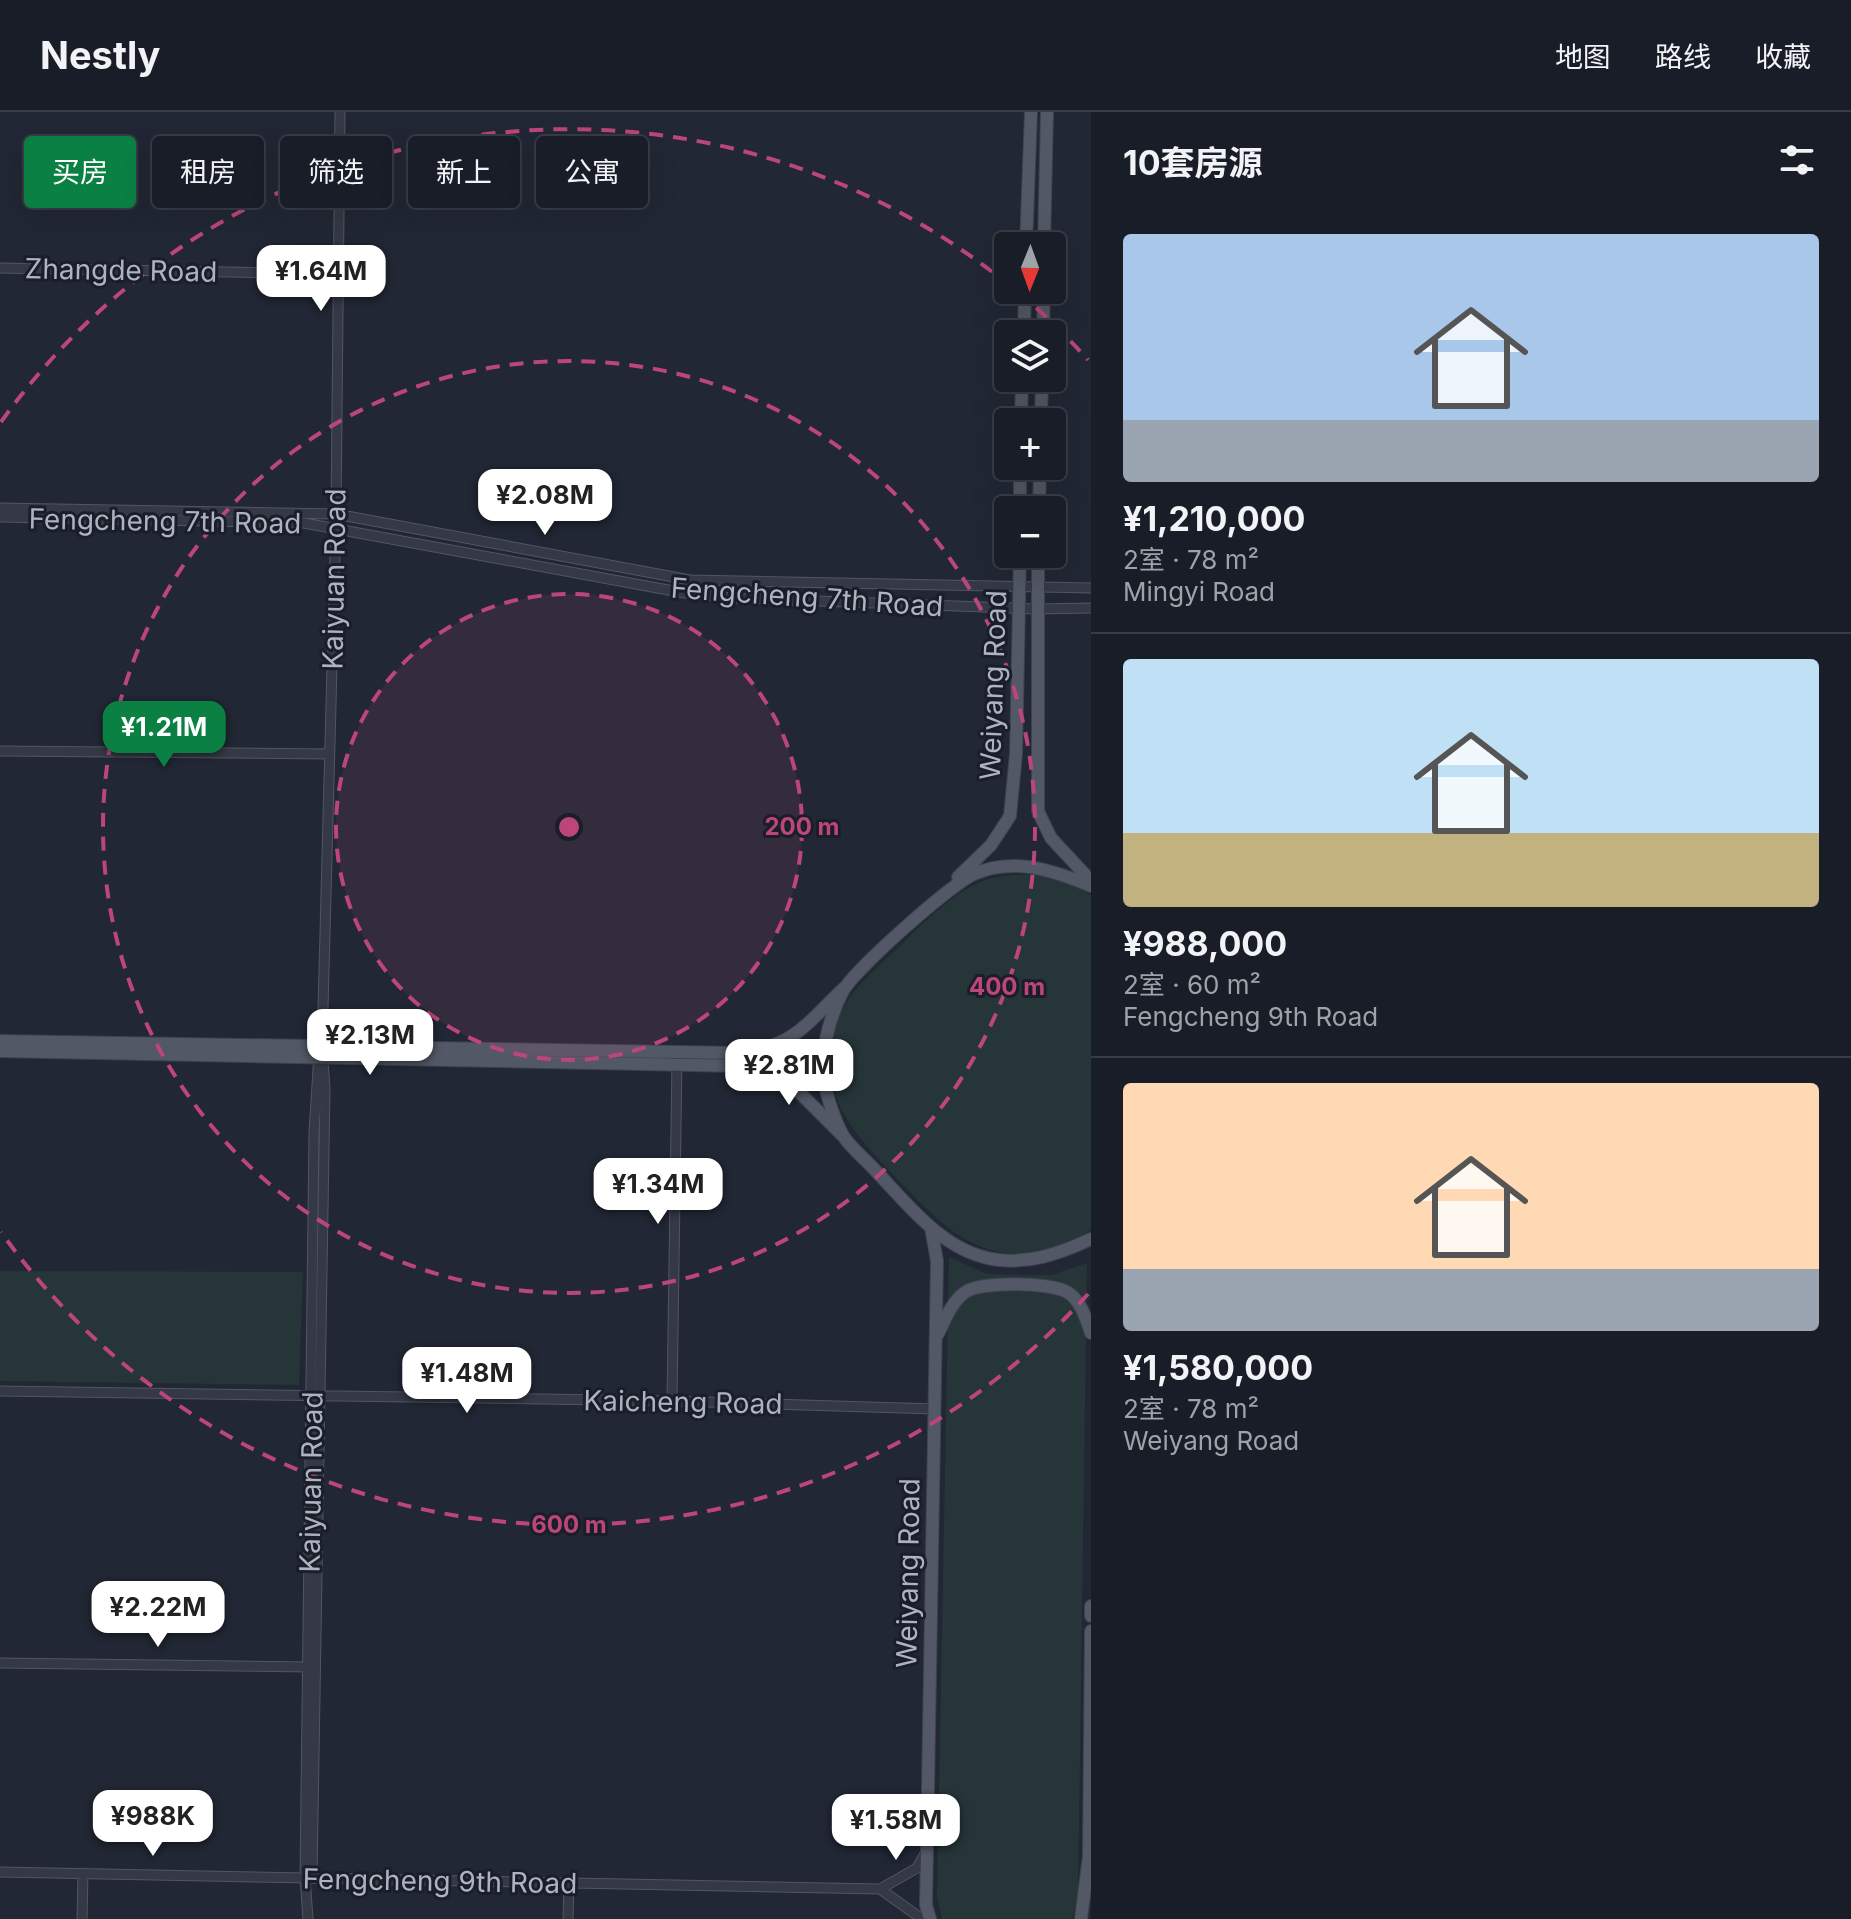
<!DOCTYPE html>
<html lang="zh">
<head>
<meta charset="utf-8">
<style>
	body { margin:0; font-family:Inter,"Noto Sans SC",sans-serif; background:#22262f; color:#f1f3f6; height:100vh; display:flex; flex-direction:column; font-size:30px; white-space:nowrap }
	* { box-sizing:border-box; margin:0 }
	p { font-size:26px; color:#9fa2a7 }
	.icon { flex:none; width:44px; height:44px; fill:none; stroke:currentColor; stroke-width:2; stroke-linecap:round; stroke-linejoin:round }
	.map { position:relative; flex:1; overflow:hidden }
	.panel { display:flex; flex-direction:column; background:#191d27; width:760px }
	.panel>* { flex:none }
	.top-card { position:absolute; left:24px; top:24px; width:760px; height:72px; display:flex; gap:16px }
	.needle { width:52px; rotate:181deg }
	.fabs { position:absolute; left:994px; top:120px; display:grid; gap:16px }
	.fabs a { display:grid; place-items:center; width:72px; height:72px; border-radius:8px; background:#191d27; box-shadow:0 8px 32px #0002,0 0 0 2px #373b44; font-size:40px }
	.price { position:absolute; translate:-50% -68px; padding:0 18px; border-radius:16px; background:#fff; color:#222; font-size:26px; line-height:52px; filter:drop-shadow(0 2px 4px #0008) }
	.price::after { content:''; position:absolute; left:50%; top:48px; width:24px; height:18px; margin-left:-12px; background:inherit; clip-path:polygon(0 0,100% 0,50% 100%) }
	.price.selected { background:#0b8043; color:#fff }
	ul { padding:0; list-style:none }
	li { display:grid; align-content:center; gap:16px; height:424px; padding:0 32px }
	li+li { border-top:2px solid #373b44 }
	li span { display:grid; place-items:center; height:248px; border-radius:8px; color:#555 }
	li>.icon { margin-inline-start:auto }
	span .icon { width:144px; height:144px; fill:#fffc; stroke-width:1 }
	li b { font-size:34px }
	h2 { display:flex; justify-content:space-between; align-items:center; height:96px; padding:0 32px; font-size:34px }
	.pill { padding:0 28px; border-radius:8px; background:#191d27; box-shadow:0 8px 32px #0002,0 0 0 2px #373b44; font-size:28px; line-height:72px }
	.pill.selected { background:#0b8043; color:#fff }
	header { display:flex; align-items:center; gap:48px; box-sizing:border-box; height:112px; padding:0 40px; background:#191d27; border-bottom:2px solid #373b44 }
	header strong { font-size:38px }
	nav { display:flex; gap:44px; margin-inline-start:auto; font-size:28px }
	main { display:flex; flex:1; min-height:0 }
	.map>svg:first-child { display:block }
</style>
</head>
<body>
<header>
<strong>Nestly</strong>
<nav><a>地图</a><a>路线</a><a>收藏</a></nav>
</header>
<main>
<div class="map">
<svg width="1091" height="1807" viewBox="0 0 1091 1807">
	<rect width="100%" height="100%" fill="#212734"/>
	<!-- green -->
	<path fill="#263538" d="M 1040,762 L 1068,770 L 1091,783 L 1091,1118 C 1079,1129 1058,1137 1042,1140 C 979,1151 943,1115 902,1072 C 855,1023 808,977 840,903 C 852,875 878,855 900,834 C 923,811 959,774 992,766 C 1007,762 1025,763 1040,762 Z
		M 949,1145 L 987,1162 L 1051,1163 L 1087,1151 L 1078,1786 L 1072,1807 L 942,1807 L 937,1784 Z
		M 0,1159 L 303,1160 L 299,1273 L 0,1269 Z"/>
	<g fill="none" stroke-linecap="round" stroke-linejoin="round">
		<defs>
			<path id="minor" d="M 0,156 L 338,162
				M 0,396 L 336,402 L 690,468 L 1091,476
				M 0,405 L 304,411 L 690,482 L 733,486 L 1038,497 L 1091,496
				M 0,639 L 329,642
				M 0,1279 L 672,1289 L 935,1297
				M 672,1289 L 677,947
				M 0,1551 L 312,1555
				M 0,1760 L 880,1777 L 922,1807
				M 312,1766 L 325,977 L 322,935 L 336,402 L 340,0
				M 880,1777 L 917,1756 L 926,1740
				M 82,1807 L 83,1761
				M 308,1807 L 305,1765 L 314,1020 L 319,941
				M 568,1807 L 569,1773"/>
			<path id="major" d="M 1026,134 L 1031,0
				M 1044,134 L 1047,0
				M 1024,222 L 1025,178
				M 1043,222 L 1044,178
				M 1021,310 L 1022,266
				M 1041,310 L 1042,266
				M 1020,354 L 1020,398
				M 1039,398 L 1040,354
				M 1038,442 L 1038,699 L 1051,726 L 1091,769
				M 958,765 L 991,733 L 1010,704 L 1016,642 L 1020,442
				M 1091,774 C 1053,758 1014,745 974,762 C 951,772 854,858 843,879 C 829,906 819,943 825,973 C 828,988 836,1012 844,1025 C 851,1036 864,1046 873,1056 C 906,1090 941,1138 992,1147 C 1027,1153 1059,1142 1091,1127
				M 0,929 L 739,941 C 795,934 805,913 844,876
				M 0,939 L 740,954 L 783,964 L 844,1025
				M 938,1222 C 945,1208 951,1191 964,1181 C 978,1169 1050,1170 1067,1180 C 1081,1188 1086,1207 1091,1221
				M 1091,1494 L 1091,1504
				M 930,1807 L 926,1793 L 937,1149 L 931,1116
				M 1081,1807 L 1089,1744 L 1091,1519"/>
		</defs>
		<!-- minor casing -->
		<use href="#minor" stroke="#525663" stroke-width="11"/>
		<!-- major casing -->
		<use href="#major" stroke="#3e424f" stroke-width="14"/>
		<!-- minor -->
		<use href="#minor" stroke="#343945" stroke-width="9"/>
		<!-- major -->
		<use href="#major" stroke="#525865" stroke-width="12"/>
	</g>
	<!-- distance rings -->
	<circle cx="569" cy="715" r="233" fill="#bc467a" fill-opacity=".12"/>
	<g fill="none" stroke="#bc467a" stroke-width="4" stroke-dasharray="14 10">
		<circle cx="569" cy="715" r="233"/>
		<circle cx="569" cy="715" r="466"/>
		<path d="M1088 1182A698 698 0 0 1 1 1120M1 310A698 698 0 0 1 1004 169M1018 180A698 698 0 0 1 1088 248"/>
	</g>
	<g text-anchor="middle" stroke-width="6" stroke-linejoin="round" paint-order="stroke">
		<!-- street labels -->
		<g font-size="28" fill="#aeb3c2" stroke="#1a1e29">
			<text transform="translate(121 158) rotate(1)" y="10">Zhangde Road</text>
			<text transform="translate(165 409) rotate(1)" y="10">Fengcheng 7th Road</text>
			<text transform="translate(334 467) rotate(-89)" y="10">Kaiyuan Road</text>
			<text transform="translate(807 485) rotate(4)" y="10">Fengcheng 7th Road</text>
			<text transform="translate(993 573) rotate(-88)" y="10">Weiyang Road</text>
			<text transform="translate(683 1290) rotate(1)" y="10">Kaicheng Road</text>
			<text transform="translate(311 1370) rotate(-89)" y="10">Kaiyuan Road</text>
			<text transform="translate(908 1461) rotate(-89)" y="10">Weiyang Road</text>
			<text transform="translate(440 1769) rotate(1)" y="10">Fengcheng 9th Road</text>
		</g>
	</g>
	<circle cx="569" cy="715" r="12" fill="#bc467a" stroke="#1a1e29" stroke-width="4"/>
	<g font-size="24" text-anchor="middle" font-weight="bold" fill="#bc467a" stroke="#1a1e29" stroke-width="6" stroke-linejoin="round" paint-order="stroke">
		<text x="802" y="723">200 m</text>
		<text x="1007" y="883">400 m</text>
		<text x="569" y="1421">600 m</text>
	</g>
</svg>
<div class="fabs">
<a><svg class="needle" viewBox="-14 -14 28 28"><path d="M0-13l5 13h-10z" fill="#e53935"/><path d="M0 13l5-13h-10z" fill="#9fa2a7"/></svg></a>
<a><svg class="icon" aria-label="layers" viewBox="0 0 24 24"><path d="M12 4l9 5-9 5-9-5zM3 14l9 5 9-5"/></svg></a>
<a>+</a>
<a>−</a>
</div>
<b class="price" style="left:321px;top:201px">¥1.64M</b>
<b class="price" style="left:545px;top:425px">¥2.08M</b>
<b class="price selected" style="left:164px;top:657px">¥1.21M</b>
<b class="price" style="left:370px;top:965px">¥2.13M</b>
<b class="price" style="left:789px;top:995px">¥2.81M</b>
<b class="price" style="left:658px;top:1114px">¥1.34M</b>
<b class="price" style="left:467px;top:1303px">¥1.48M</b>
<b class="price" style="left:158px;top:1537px">¥2.22M</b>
<b class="price" style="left:153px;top:1746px">¥988K</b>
<b class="price" style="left:896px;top:1750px">¥1.58M</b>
<div class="top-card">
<a class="pill selected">买房</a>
<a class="pill">租房</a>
<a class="pill">筛选</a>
<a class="pill">新上</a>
<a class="pill">公寓</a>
</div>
</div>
<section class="panel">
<h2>10套房源<svg class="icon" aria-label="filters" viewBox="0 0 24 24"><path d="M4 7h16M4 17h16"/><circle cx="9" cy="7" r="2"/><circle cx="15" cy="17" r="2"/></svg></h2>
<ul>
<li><span style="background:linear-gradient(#a9c7e8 75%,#9aa5b1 0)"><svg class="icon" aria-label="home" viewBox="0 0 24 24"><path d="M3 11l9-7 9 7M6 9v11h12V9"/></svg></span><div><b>¥1,210,000</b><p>2室 · 78 m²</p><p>Mingyi Road</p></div></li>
<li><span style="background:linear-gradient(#bfe0f5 70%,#c2b280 0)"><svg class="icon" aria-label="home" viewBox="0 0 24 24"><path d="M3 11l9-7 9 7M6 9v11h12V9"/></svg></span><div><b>¥988,000</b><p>2室 · 60 m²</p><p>Fengcheng 9th Road</p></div></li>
<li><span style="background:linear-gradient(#ffd9b3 75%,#9aa5b1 0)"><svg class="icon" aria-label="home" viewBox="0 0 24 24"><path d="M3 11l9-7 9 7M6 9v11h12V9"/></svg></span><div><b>¥1,580,000</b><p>2室 · 78 m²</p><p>Weiyang Road</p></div></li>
</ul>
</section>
</main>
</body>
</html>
